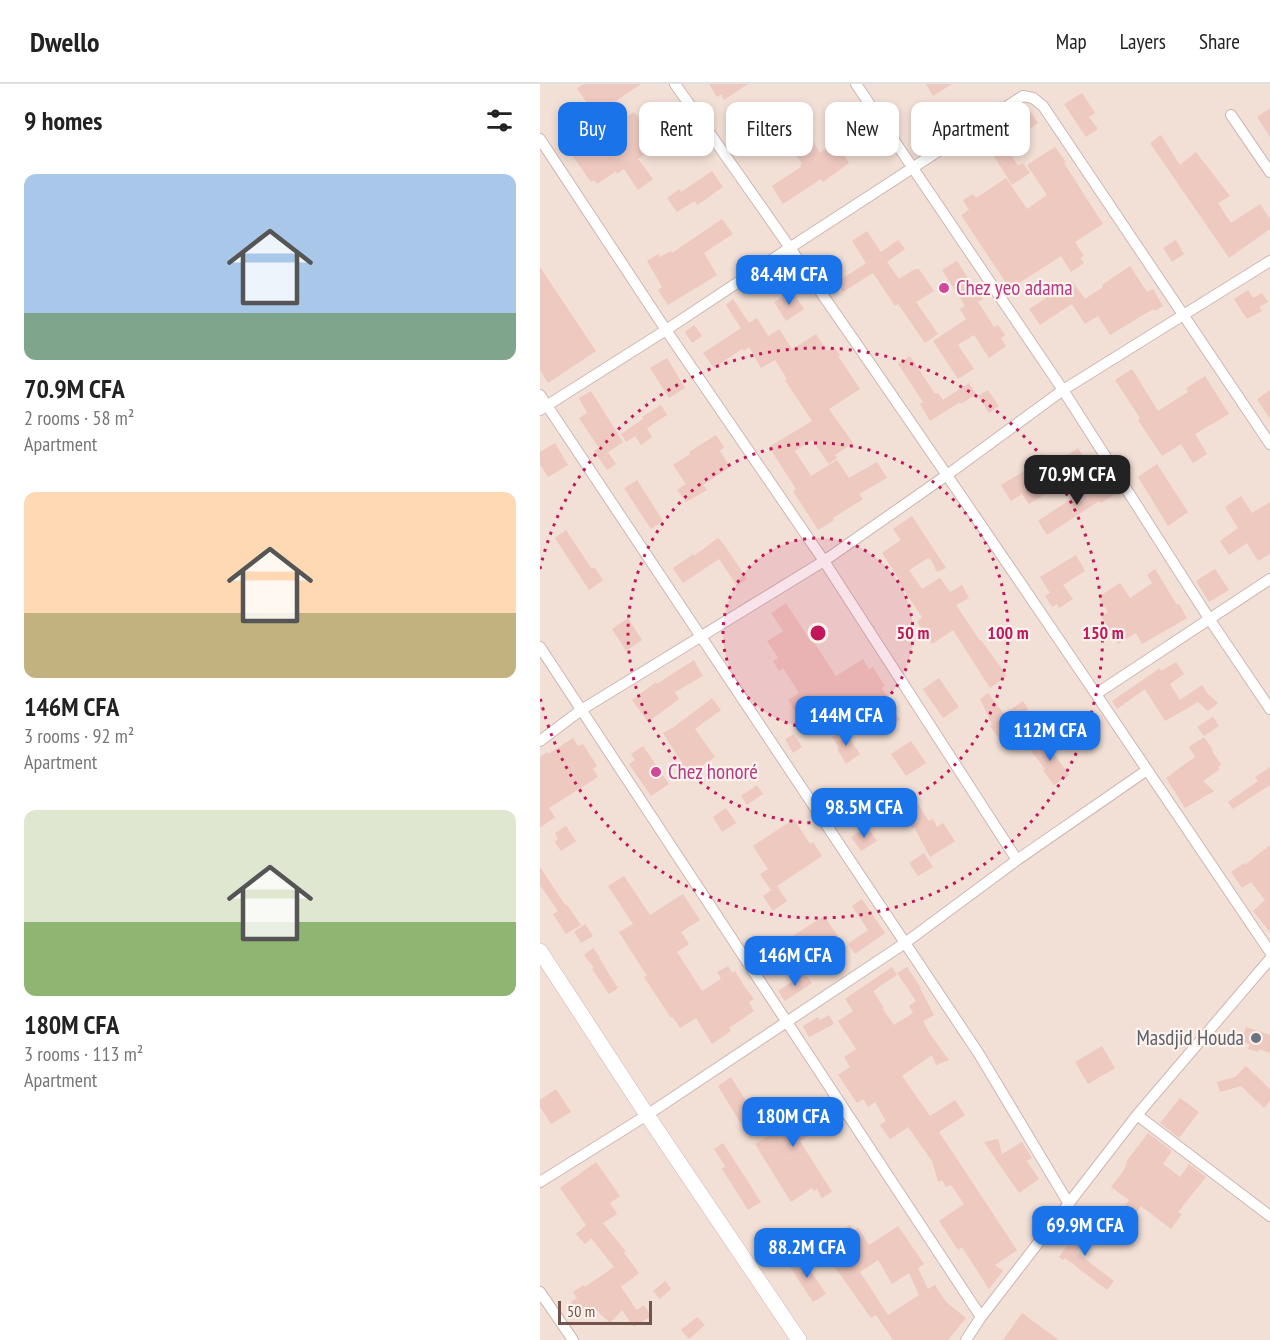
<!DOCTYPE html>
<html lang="en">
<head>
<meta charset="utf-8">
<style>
	body { margin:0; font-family:"PT Sans Narrow",sans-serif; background:#f6f6f6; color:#222; height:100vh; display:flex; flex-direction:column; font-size:22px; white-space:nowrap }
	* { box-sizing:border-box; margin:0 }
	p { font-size:20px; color:#767676 }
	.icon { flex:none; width:33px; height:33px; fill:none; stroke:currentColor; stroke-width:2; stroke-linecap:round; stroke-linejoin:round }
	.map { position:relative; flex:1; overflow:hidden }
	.side { display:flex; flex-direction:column; background:#fff; width:540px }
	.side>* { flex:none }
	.hud { position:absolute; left:18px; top:18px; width:570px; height:54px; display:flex; gap:12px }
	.scale { position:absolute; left:18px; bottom:15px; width:94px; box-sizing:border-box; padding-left:6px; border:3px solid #72534d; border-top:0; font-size:16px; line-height:21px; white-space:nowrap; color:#72534d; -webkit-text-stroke:4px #fef3ec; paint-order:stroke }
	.price { position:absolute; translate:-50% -51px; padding:0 14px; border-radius:12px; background:#1a73e8; color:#fff; font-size:20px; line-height:39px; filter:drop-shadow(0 2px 3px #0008) }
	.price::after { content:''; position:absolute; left:50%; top:36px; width:18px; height:14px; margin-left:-9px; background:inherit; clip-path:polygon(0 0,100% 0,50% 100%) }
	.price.active { background:#222; color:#fff }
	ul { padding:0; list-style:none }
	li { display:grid; align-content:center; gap:12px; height:318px; padding:0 24px }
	li span { display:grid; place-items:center; height:186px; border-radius:12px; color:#555 }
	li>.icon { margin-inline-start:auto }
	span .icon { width:108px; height:108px; fill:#fffc; stroke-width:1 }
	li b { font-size:26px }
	h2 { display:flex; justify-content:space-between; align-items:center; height:72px; padding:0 24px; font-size:26px }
	.chip { padding:0 21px; border-radius:12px; background:#fff; box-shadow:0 3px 9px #0003; font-size:21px; line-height:54px }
	.chip.active { background:#1a73e8; color:#fff }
	header { display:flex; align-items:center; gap:36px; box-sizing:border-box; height:84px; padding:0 30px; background:#fff; border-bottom:2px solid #e0e0e0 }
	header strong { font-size:28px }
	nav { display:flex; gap:33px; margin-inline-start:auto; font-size:21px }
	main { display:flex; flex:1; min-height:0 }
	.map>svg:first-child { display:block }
</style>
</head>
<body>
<header>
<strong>Dwello</strong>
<nav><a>Map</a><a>Layers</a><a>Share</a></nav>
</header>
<main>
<section class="side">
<h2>9 homes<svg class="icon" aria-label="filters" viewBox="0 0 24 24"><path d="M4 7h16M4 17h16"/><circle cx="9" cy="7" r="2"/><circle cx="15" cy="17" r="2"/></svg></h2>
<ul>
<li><span style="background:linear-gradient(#a9c7e8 75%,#7fa58c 0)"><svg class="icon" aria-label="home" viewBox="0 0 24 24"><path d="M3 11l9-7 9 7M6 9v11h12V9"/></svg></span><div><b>70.9M CFA</b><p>2 rooms · 58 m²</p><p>Apartment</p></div></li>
<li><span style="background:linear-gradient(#ffd9b3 65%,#c2b280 0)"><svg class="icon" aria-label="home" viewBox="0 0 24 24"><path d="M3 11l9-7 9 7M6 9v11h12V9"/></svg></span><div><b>146M CFA</b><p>3 rooms · 92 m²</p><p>Apartment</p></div></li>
<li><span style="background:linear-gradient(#dfe7d0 60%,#8fb573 0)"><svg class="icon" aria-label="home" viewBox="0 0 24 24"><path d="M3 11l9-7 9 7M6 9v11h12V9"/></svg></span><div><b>180M CFA</b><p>3 rooms · 113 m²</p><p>Apartment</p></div></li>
</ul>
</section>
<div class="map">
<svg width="730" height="1256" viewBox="0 0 730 1256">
	<rect width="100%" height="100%" fill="#faefe6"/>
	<!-- residential -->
	<path fill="#f2dfd5" d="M 0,0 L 730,0 L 730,1256 L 0,1256 Z"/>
	<!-- building -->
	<path fill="#eec9c0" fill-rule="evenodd" d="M 44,0 L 101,0 L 55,31 L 37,4 Z
		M 169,0 L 208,0 L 184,16 L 181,10 L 177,13 Z
		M 386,0 L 412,0 L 393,12 Z
		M 542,9 L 555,29 L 549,33 L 558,45 L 546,53 L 524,20 Z
		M 125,18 L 135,34 L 132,36 L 135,39 L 112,55 L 117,62 L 98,75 L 113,95 L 98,106 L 84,85 L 77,90 L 76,87 L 57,100 L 54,96 L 51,98 L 32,71 L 36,68 L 35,66 L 94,28 L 100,36 Z
		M 488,24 L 498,39 L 465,61 L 478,82 L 483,79 L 490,89 L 472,101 L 442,53 L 457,43 L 458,44 Z
		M 730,24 L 730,53 L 717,33 Z
		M 262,39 L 280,69 L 296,58 L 309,79 L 283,98 L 281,95 L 243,120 L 232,102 L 261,83 L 260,81 L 262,80 L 248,59 L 257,53 L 252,45 Z
		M 621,51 L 640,81 L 656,68 L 690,112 L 678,119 L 691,139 L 720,120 L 730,135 L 730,145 L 689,174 L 610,59 Z
		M 515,63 L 526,78 L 524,79 L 563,140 L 535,158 L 544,172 L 540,174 L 544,179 L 531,188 L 521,172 L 470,205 L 421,131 L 429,126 L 423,116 L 433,110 L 436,114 L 466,94 L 487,125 L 507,111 L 487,81 Z
		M 172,87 L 183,103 L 157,121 L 155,117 L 137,128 L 127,114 L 140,105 L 141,108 Z
		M 182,135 L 193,150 L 164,169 L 177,191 L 128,221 L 118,206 L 122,203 L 107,177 L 118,170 L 120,173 L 131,167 L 132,169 Z
		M 327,147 L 341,168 L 358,156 L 365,165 L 347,178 L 359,195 L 375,185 L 379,185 L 394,207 L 376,218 L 398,250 L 385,259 L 358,220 L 355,222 L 333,189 L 303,208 L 297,198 L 326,179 L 312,157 Z
		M 636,156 L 644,170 L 632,178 L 623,164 Z
		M 417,177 L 433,202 L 434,201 L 443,215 L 438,218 L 454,243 L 458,241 L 465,251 L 461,254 L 466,262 L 449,274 L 434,251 L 418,261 L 434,285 L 418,295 L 393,257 L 426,235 L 420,225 L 425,222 L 402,186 Z
		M 590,182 L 607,208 L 613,205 L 623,222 L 615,227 L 613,225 L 570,251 L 558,232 L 545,240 L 532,220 L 500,241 L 489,225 L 532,197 L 545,215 L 563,203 L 562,201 Z
		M 0,183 L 56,267 L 8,299 L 0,286 Z
		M 708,206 L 713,214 L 722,209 L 728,218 L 719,223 L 722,227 L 707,235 L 694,215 Z
		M 252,207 L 264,225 L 246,237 L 234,218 Z
		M 193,215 L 209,239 L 217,234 L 228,252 L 239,245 L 252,265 L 276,250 L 287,267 L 294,263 L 300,271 L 298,272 L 320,305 L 289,325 L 313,359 L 295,371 L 297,374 L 289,380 L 272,356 L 255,367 L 271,392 L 297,376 L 309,394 L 337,378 L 347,394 L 319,410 L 323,415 L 293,434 L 294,436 L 278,446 L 253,407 L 256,405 L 229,363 L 272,337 L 245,296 L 247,295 L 235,276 L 221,284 L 209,263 L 204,267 L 202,265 L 174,284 L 163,269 L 201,244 L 186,221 Z
		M 154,241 L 162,252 L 152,259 L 145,248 Z
		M 370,272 L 395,310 L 398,309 L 403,316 L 429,299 L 436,310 L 421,320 L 420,318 L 390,337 L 380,320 L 383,318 L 358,280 Z
		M 127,274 L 145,304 L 129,314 L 110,284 Z
		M 592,285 L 618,327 L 648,308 L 646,304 L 665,292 L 689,330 L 655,350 L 667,370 L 653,379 L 641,360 L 622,372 L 598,336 L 600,334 L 575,296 Z
		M 448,306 L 459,322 L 449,329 L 438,312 Z
		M 730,306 L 730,335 L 717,315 Z
		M 51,307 L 83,358 L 68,368 L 76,380 L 67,386 L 54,367 L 59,364 L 39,334 L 47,329 L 39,314 Z
		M 121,321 L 127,331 L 107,344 L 112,353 L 101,361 L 95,352 L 86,358 L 81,350 L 103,335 L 102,333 Z
		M 176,351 L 184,363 L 180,367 L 190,383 L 163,401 L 167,406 L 146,418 L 137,406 L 146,400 L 133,381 L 150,370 L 149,368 Z
		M 15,359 L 28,381 L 8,393 L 0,380 L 0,368 Z
		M 538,364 L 543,372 L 545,371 L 552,382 L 489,420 L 482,410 L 471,417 L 461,401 L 486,386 L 491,394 Z
		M 617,380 L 648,428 L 628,442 L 598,393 Z
		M 564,393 L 575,410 L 561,419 L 559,417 L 507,451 L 498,437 Z
		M 97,396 L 123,437 L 111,445 L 84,404 Z
		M 701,412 L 712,429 L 730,418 L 730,470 L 718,477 L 707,459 L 689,471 L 680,457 L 698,444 L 685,423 Z
		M 372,432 L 406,484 L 397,488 L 390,474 L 388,475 L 388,474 L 369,486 L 382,505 L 400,494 L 410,508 L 422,501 L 429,514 L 416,521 L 440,557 L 441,556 L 467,592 L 450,604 L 413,546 L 392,560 L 377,538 L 382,533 L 357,496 L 359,495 L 342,469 L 361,456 L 353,445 Z
		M 26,446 L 52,485 L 54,483 L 63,496 L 49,506 L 15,454 Z
		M 178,454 L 185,462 L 207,495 L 197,502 L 179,475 L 143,499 L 133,484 L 153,470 L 154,472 Z
		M 536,471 L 545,487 L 523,501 L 533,515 L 519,524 L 517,520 L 512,523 L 505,512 L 510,509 L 500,493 Z
		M 615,485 L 637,521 L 639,520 L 647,534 L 602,560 L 596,549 L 578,560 L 561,532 L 568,528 L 558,513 L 580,499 L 590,514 L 612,499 L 607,491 Z
		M 675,485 L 689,506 L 669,518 L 656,497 Z
		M 246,519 L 268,553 L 270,552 L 296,592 L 323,575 L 329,586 L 333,583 L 345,602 L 342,604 L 356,628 L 355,629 L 360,636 L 343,646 L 330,626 L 305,642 L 289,618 L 273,629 L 268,621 L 256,629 L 248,616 L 259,609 L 243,584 L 239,587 L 233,577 L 238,574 L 227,557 L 243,547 L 231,529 Z
		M 88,534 L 102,556 L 86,567 L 72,545 Z
		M 154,576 L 163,592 L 135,608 L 139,615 L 108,638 L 92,616 L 116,598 L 117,600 Z
		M 636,578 L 644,590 L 630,600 L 640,616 L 662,601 L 668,610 L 678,619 L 668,627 L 658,618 L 625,637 L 605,605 L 577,625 L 572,617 L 620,584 L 621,587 Z
		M 399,594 L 419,623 L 403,634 L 383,605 Z
		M 448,609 L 464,630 L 483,617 L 488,625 L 485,629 L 489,633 L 473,644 L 479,653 L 464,662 L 450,642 L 452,640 L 440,615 Z
		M 172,614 L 181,626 L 155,645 L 175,673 L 149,690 L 123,649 L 134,643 Z
		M 673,633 L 679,642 L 664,652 L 657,643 Z
		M 303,645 L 320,670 L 306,680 L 297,665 L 299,664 L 292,653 Z
		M 254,650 L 262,663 L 253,669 L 245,655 Z
		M 664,653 L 673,666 L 671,666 L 681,680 L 678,683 L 680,685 L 663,697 L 674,707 L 645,724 L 626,694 L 655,673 L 649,663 Z
		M 33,654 L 38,662 L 43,660 L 57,682 L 53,685 L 58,693 L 9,724 L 15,733 L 0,744 L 0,673 L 7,668 L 8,670 Z
		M 507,655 L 515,665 L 512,667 L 529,691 L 514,701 L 503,686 L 505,685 L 491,667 Z
		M 371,657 L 386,679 L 366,692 L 351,670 Z
		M 103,662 L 129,700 L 111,712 L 89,680 L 95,676 L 91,670 Z
		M 730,683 L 730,701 L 693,725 L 688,718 L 718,697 L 715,693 Z
		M 217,701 L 223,710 L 207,721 L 201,712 Z
		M 373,713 L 389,737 L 393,735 L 397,743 L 403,739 L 415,757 L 390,773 L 374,743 L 372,744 L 358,723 Z
		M 186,724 L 196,739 L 182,748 L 173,733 Z
		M 254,735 L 270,760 L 273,758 L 282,772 L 231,806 L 220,790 L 228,785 L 213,762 Z
		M 26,742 L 36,757 L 21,767 L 15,758 L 18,755 L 15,749 Z
		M 327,742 L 337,757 L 321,767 L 311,753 Z
		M 730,761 L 730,848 L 713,827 L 725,816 L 711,798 L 702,804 L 691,788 L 704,779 L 705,781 Z
		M 384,769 L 393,783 L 378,792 L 369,779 Z
		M 0,783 L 26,822 L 27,821 L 41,841 L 26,850 L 13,830 L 18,827 L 0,801 Z
		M 84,792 L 110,831 L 143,810 L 160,836 L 141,848 L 149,860 L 137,868 L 162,907 L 181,895 L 177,888 L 188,882 L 192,889 L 195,887 L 204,902 L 214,915 L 209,918 L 214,927 L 189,944 L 191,947 L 172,960 L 156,934 L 140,944 L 133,933 L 131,934 L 104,893 L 107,892 L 79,848 L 93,840 L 68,802 Z
		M 237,802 L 247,817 L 233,827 L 223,812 Z
		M 322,815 L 345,849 L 315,870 L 308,860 L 328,846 L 312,822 Z
		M 284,832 L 306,864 L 286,878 L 288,880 L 272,890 L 248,855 Z
		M 45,840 L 53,852 L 41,859 L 34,848 Z
		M 53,864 L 60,873 L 59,874 L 78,904 L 69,910 L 52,885 L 54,884 L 44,871 Z
		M 352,883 L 357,891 L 333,907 L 344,924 L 343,925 L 354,941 L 373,929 L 369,922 L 376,917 L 357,889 L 367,883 L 381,904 L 380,904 L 394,931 L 383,937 L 390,950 L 409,976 L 396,981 L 392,971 L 362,992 L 390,1032 L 415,1016 L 425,1031 L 399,1048 L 477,1166 L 455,1181 L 463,1187 L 449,1205 L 422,1163 L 418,1166 L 399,1137 L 424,1120 L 411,1101 L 406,1103 L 402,1096 L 398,1098 L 392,1077 L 368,1043 L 350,1055 L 340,1041 L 346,1037 L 335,1018 L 328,1023 L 323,1015 L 317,1019 L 298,991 L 310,983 L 304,973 L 316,965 L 298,937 L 313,927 L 305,915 Z
		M 265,889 L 272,899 L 245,917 L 238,907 Z
		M 289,931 L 294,940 L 269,953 L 263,942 L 278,933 L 280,936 Z
		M 706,943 L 730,951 L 730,969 L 719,965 L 718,968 L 708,965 L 710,960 L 701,957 Z
		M 562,962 L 575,984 L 548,1000 L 535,978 Z
		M 706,982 L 730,1005 L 730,1017 L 724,1024 L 701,1002 L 680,1008 L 677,998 L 695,993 Z
		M 191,993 L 215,1031 L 201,1040 L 178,1002 Z
		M 16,1005 L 31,1028 L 11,1040 L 0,1023 L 0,1016 Z
		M 244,1012 L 260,1036 L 281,1023 L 282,1024 L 285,1023 L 294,1038 L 260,1057 L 292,1108 L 282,1114 L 277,1105 L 274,1107 L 272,1104 L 251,1118 L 215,1060 L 232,1049 L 218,1029 Z
		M 640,1014 L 659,1028 L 639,1054 L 620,1039 Z
		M 608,1049 L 632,1067 L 623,1080 L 640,1093 L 649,1080 L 666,1093 L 638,1128 L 642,1130 L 631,1145 L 601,1122 L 596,1129 L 585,1122 L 589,1116 L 571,1103 L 584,1086 L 587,1079 L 586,1078 Z
		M 458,1055 L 462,1070 L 482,1058 L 492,1074 L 487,1077 L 499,1095 L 479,1109 L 444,1058 Z
		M 183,1059 L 221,1118 L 208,1126 L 182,1085 L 185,1082 L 174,1065 Z
		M 56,1078 L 80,1112 L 70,1119 L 77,1130 L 63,1139 L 86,1168 L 84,1169 L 99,1189 L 81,1203 L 96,1225 L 97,1226 L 104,1221 L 111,1232 L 94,1243 L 82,1226 L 70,1239 L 55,1225 L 47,1230 L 42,1223 L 37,1227 L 31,1218 L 37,1214 L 33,1208 L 44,1201 L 45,1203 L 74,1183 L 51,1154 L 45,1160 L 36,1150 L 46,1141 L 20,1104 Z
		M 545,1137 L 554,1145 L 539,1161 L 540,1162 L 536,1168 L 574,1197 L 567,1206 L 525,1174 L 523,1176 L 519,1173 L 536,1149 L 534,1148 Z
		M 310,1141 L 314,1146 L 318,1144 L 329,1161 L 358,1142 L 384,1180 L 378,1184 L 388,1205 L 395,1201 L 406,1218 L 426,1234 L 408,1256 L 353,1256 L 336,1231 L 331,1234 L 280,1162 L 299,1151 L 297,1149 ZM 338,1176 L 352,1200 L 369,1189 L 379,1211 L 348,1231 L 320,1188 Z
		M 260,1171 L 286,1210 L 273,1218 L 248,1180 Z
		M 125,1197 L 131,1205 L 120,1215 L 113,1207 Z
		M 482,1229 L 505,1246 L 519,1256 L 463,1256 Z
		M 157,1233 L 165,1241 L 149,1255 L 141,1246 Z"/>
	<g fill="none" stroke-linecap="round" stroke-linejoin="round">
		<defs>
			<path id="street" d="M 135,0 C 338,287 534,577 730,868
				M 316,0 L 523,306 L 670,536 L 730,625
				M 691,31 L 730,88
				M 0,55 L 126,246 L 284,477 L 477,776
				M 0,311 L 439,970 L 529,1120
				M 0,326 L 126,246 L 251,163 L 483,12 L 493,14 L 503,22 L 730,360
				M 0,563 L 441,1233
				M 556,610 L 730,495
				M 0,657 L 41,626 L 284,477 L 407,391 L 523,306 L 730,177
				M 597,1031 L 730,1132
				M 0,1098 L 107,1031 L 365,859 L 477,776 L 607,686
				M 0,1208 L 33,1256
				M 426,1256 L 441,1233 L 597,1031 L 730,875"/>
			<path id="secondary" d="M 0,867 L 107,1031 L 259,1256"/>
		</defs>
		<!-- street casing -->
		<use href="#street" stroke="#cdb7b0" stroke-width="12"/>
		<!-- secondary casing -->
		<use href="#secondary" stroke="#d0b6ae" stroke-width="16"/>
		<!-- street -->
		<use href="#street" stroke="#fff" stroke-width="10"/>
		<!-- secondary -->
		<use href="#secondary" stroke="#fff" stroke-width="15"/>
	</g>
	<!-- distance rings -->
	<circle cx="278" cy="549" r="95" fill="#c2185b" fill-opacity=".12"/>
	<g fill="none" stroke="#c2185b" stroke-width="3" stroke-dasharray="3 6">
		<circle cx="278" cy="549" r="95"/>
		<circle cx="278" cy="549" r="190"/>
		<path d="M0 485A285 285 0 1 1 0 613"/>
	</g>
	<!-- markers -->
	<g fill="#d1479c" stroke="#fef3ec" stroke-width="2">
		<circle cx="404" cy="204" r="6"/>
		<circle cx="116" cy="688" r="6"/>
	</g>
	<circle fill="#6b7280" stroke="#fef3ec" stroke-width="2" cx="716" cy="954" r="6"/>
	<g text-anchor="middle" stroke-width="4.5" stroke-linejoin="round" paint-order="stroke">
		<!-- hotel labels -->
		<g font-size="21" fill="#b23c85" stroke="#fef3ec" text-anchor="start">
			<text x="416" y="211">Chez yeo adama</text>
			<text x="128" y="695">Chez honoré</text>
		</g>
		<!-- worship labels -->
		<g font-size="21" fill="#5b616d" stroke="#fef3ec" text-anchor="end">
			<text x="704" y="961">Masdjid Houda</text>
		</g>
	</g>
	<circle cx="278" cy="549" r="9" fill="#c2185b" stroke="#fef3ec" stroke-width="3"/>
	<g font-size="18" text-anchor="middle" font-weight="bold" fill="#c2185b" stroke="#fef3ec" stroke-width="4.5" stroke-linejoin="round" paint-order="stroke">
		<text x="373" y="555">50 m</text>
		<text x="468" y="555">100 m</text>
		<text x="563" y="555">150 m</text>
	</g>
</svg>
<div class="scale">50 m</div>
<b class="price" style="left:249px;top:222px">84.4M CFA</b>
<b class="price active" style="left:537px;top:422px">70.9M CFA</b>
<b class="price" style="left:306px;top:663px">144M CFA</b>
<b class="price" style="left:510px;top:678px">112M CFA</b>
<b class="price" style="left:324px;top:755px">98.5M CFA</b>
<b class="price" style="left:255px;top:903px">146M CFA</b>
<b class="price" style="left:253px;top:1064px">180M CFA</b>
<b class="price" style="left:545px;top:1173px">69.9M CFA</b>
<b class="price" style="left:267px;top:1195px">88.2M CFA</b>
<div class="hud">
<a class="chip active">Buy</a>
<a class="chip">Rent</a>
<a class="chip">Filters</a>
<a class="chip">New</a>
<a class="chip">Apartment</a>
</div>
</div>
</main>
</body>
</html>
